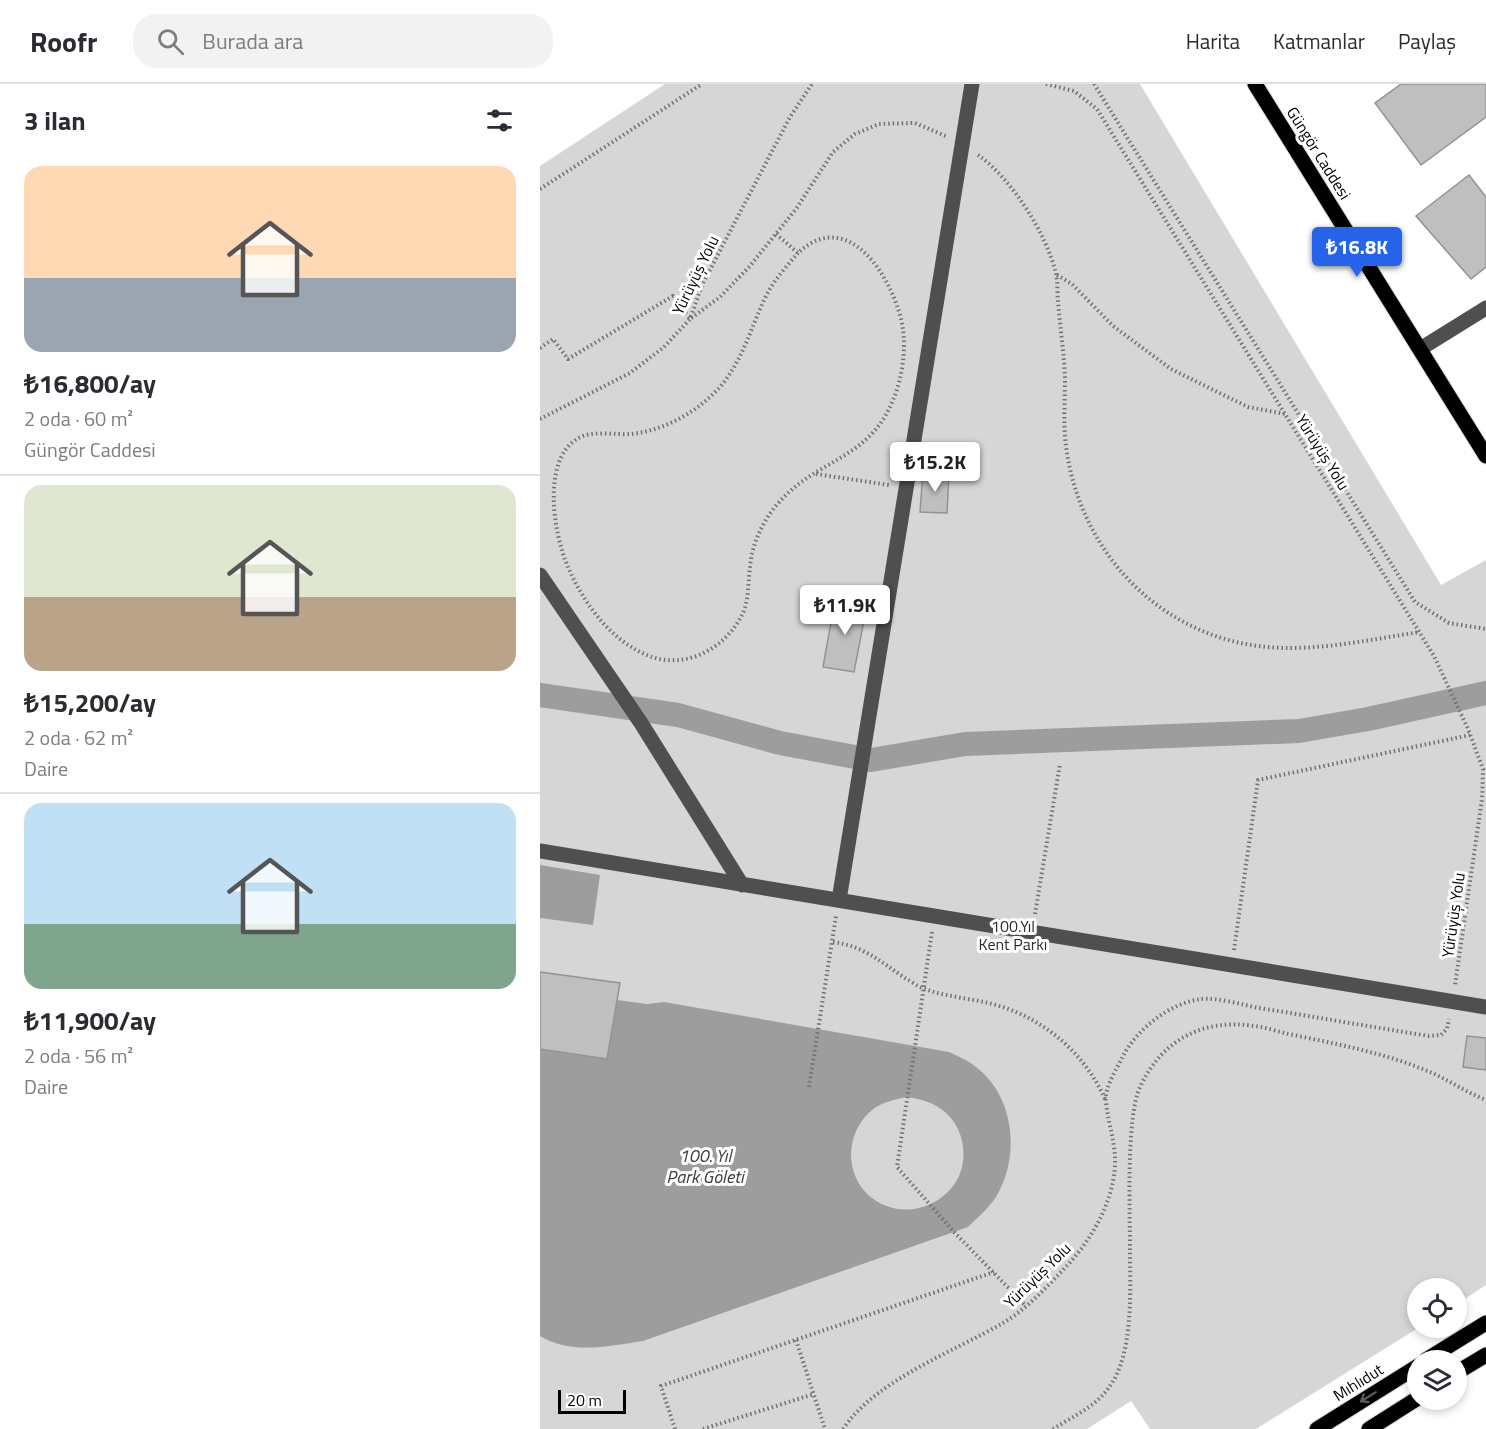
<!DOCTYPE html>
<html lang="tr">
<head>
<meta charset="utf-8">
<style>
	body { margin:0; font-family:"Titillium Web",sans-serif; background:#f2f2f3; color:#2b2b33; height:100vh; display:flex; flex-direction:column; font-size:22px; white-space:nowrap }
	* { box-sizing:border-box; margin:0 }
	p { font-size:20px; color:#7c7c81 }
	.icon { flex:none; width:33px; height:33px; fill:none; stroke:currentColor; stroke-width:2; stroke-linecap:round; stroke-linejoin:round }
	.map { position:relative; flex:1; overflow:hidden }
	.side { display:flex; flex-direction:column; background:#fff; width:540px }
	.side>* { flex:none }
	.buttons { position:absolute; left:867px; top:1194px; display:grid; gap:12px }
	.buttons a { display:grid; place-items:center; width:60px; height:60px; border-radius:50%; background:#fff; box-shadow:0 3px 9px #0003; font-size:30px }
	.scale { position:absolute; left:18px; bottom:15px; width:68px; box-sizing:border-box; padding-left:6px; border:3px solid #000; border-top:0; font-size:16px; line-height:21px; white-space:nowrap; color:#000; -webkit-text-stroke:4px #fff; paint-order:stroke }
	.price { position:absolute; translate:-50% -51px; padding:0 14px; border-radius:6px; background:#fff; color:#222; font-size:20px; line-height:39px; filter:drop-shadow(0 2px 3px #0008) }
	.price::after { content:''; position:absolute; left:50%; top:36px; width:18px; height:14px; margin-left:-9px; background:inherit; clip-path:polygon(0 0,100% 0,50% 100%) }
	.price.on { background:#2563eb; color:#fff }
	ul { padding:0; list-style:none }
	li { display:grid; align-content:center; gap:12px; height:318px; padding:0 24px }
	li+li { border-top:2px solid #e1e1e2 }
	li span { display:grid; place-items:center; height:186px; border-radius:18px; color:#555 }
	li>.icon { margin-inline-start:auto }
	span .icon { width:108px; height:108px; fill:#fffc; stroke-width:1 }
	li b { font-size:26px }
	h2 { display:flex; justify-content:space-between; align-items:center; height:72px; padding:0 24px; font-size:26px }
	header { display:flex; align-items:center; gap:36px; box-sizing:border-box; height:84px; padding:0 30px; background:#fff; border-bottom:2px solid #e1e1e2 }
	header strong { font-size:28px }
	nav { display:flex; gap:33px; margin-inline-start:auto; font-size:21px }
	.search { width:420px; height:54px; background:#f2f2f3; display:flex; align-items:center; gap:15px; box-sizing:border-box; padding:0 21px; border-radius:24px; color:#7c7c81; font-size:22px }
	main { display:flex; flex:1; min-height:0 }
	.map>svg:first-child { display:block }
</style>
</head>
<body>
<header>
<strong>Roofr</strong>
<div class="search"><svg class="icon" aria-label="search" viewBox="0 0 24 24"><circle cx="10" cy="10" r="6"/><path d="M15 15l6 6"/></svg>Burada ara</div>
<nav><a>Harita</a><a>Katmanlar</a><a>Paylaş</a></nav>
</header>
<main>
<section class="side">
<h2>3 ilan<svg class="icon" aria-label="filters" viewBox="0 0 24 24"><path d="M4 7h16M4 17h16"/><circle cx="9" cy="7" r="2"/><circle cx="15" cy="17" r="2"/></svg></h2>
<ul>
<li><span style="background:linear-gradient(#ffd9b3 60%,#9aa5b1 0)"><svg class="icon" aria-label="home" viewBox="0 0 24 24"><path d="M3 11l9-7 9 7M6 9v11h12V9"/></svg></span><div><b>₺16,800/ay</b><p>2 oda · 60 m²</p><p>Güngör Caddesi</p></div></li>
<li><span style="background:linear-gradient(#dfe7d0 60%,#b9a48a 0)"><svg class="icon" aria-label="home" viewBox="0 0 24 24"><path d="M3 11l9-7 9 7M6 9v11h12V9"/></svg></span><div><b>₺15,200/ay</b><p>2 oda · 62 m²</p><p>Daire</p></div></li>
<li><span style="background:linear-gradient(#bfe0f5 65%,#7fa58c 0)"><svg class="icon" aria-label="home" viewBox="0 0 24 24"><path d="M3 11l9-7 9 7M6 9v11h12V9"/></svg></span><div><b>₺11,900/ay</b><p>2 oda · 56 m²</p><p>Daire</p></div></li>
</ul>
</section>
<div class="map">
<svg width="946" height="1345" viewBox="0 0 946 1345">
	<rect width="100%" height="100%" fill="#fff"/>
	<!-- green -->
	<path fill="#d6d6d6" d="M 125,0 L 600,0 L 901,501 L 946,476 L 946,1201 L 917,1220 L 916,1204 L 878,1204 L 878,1244 L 716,1345 L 610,1345 L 591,1317 L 547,1345 L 0,1345 L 0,82 Z"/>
	<!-- water -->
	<path fill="#9d9d9d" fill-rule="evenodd" d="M 0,781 L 60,791 L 53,841 L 0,834 Z
		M 77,916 L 107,920 L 124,918 L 409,968 C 415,971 423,974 429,978 C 474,1006 482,1070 456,1113 C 449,1124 437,1134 428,1143 L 103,1257 C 69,1262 31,1271 0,1252 L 0,965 L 67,975 ZM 366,1013 C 379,1015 390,1017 401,1025 C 425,1041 431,1079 413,1102 C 391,1131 346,1135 322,1104 C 304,1080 309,1045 332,1026 C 342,1018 354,1016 366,1013 Z"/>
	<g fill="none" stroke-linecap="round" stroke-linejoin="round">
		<!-- canal -->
		<path stroke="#9d9d9d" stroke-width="24" d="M 0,611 L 138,631 L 240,659 L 331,676 L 425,660 L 759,647 L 828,635 L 946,609"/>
	</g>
	<!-- building -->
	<path fill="#bfbfbf" stroke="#939393" stroke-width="1.5" d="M 861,0 L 946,0 L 946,33 L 881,81 L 835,19 Z
		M 929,91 L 946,113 L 946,183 L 931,195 L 876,132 Z
		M 383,388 L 409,389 L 407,429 L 380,428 Z
		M 295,516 L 327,521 L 314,588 L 283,583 Z
		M 0,888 L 80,899 L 67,975 L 0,965 Z
		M 927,952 L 946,954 L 946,986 L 923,983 Z"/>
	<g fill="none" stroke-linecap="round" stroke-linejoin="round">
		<defs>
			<path id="major" d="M 715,0 L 946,372
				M 886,1276 L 946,1239
				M 916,1289 L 946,1271
				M 777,1345 L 878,1282
				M 829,1345 L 878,1314"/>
		</defs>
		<!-- major casing -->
		<use href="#major" stroke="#dbdbdb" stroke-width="17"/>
		<!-- path -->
		<path stroke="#717171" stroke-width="4" stroke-dasharray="1.5 3" stroke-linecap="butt" d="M 506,0 L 534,7 L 557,25 L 894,572 L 928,645 L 943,685 L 942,715 L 915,901
			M 554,0 L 875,518 L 909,539 L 946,545
			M 438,71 C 471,94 507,150 516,190 C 518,199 517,209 518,217 C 520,243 524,268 525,294 C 525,317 523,340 526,362 C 539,464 614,548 718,562 C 771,569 827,556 880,548
			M 0,105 L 162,0
			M 236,150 L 258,169 C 310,120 356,199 363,245 C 366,268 362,295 353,316 C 330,374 280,375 243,414 C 225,432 212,458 210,483 C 208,499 209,517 202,531 C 186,563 148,585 112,573 C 72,559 44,520 28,483 C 13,449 0,369 43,352 C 58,347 76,351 91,350 C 126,346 157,328 180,303 C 203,276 211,243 226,212 C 234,196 247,182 258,169
			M 517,191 L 532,200 L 573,242 L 631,285 L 708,323 L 745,330
			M 0,264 L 13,255 L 28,275 L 133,212 L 150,235 L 180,213 L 209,183 L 256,125 L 293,68 L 315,50 L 339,40 L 375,39 L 406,52
			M 0,335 L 90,289 L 124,263 L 150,235 L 162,201 L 250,33 L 272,0
			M 276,390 L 349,401
			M 495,830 L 520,680
			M 392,848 L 357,1083 L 414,1148 L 486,1222
			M 293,858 C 323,862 340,877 365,894 C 371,897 378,903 385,905 C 406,913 430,914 452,920 C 503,933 545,969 566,1017
			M 694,866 L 718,696 L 930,651
			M 269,1003 L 296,832
			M 256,1256 L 285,1345
			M 135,1345 L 121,1302 L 454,1188
			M 163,1345 L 274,1310
			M 303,1345 C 336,1296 413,1268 463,1239 C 485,1226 504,1206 521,1188 C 549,1160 573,1121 575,1081 C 576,1059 568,1040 566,1018 C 564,1003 577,985 583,972 C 597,945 630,919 661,915 C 676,913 704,921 719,924 C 776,933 832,943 889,952 L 901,951 L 907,945 L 909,935
			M 513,1345 C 532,1333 557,1322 570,1302 C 594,1268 590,1206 590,1165 C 590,1127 586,1034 600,1003 C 622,956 663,934 714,942 C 726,943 738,948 749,950 C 796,960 841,968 885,986 C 906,994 925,1008 946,1016"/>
		<!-- minor -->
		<path stroke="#4f4f4f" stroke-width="15" d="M 880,265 L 946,224
			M 0,491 L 101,639 L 202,801
			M 0,767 L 946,923
			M 299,816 L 432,0"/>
		<!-- major -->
		<use href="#major" stroke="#000" stroke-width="15"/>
	</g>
	<!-- one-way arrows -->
	<defs><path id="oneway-shaft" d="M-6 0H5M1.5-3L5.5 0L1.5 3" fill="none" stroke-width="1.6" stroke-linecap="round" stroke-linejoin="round" transform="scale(1.5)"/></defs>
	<use stroke="#595959" href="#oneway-shaft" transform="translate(828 1313) rotate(148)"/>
	<g text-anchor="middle" stroke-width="6" stroke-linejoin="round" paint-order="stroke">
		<!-- street labels -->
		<g font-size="16" fill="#000" stroke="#fff">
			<text transform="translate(779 69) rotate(58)" y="6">Güngör Caddesi</text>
			<text transform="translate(155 191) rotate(-64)" y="6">Yürüyüş Yolu</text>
			<text transform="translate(783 368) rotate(58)" y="6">Yürüyüş Yolu</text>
			<text transform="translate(913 831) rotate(-82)" y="6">Yürüyüş Yolu</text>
			<text transform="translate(497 1191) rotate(-44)" y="6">Yürüyüş Yolu</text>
			<text transform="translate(818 1298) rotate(-32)" y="6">Mıhlıdut</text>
		</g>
		<!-- park labels -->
		<g font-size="16" fill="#2d2d2d" stroke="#fff">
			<text x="473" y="848">100.Yıl<tspan x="473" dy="18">Kent Parkı</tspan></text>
		</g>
		<!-- water labels -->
		<g font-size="18" font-style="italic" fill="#3e3e3e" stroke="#fff">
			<text x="165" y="1078">100. Yıl<tspan x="165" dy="21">Park Göleti</tspan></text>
		</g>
	</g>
</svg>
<div class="buttons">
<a><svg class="icon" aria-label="locate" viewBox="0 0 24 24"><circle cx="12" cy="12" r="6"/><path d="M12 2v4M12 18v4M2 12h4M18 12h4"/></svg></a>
<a><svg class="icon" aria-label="layers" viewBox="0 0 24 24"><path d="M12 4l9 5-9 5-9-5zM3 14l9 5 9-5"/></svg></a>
</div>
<div class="scale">20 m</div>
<b class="price on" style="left:817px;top:194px">₺16.8K</b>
<b class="price" style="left:395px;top:409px">₺15.2K</b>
<b class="price" style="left:305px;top:552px">₺11.9K</b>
</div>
</main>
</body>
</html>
